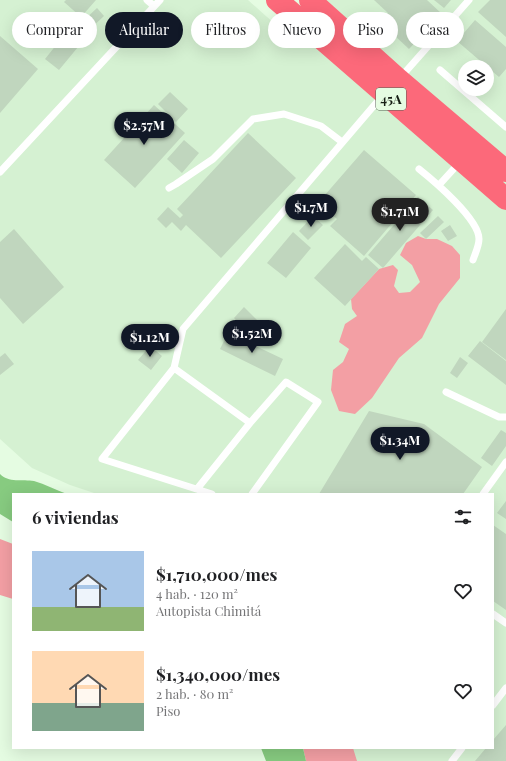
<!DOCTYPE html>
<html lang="es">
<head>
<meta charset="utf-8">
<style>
	body { margin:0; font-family:"Playfair Display",serif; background:#f6f6f6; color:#202124; height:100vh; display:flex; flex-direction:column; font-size:15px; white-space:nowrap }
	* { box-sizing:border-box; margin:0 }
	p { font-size:13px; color:#757577 }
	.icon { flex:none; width:22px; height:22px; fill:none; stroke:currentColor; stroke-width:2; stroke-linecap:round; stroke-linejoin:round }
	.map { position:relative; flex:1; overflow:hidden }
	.details { position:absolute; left:12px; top:493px; width:482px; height:256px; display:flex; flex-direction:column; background:#fff; border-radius:0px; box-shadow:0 4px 16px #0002 }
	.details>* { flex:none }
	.top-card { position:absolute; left:12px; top:12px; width:482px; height:36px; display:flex; gap:8px }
	.buttons { position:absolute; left:458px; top:60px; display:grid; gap:8px }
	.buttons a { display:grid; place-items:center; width:36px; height:36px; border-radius:50%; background:#fff; box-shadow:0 4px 16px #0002; font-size:20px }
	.price { position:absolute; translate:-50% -34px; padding:0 9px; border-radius:14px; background:#111827; color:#fff; font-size:13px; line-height:26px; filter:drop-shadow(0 1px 2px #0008) }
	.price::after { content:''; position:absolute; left:50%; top:24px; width:12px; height:9px; margin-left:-6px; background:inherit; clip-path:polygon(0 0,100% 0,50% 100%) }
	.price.selected { background:#222; color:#fff }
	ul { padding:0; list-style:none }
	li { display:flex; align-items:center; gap:12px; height:100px; padding:0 20px }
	li span { display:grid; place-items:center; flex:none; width:112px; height:80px; border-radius:0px; color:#555 }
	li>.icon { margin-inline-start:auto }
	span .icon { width:48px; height:48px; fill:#fffc; stroke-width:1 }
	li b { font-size:17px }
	h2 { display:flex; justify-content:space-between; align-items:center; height:48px; padding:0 20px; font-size:17px }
	.tag { padding:0 14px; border-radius:18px; background:#fff; box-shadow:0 4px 16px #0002; font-size:14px; line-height:36px }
	.tag.selected { background:#111827; color:#fff }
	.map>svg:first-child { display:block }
</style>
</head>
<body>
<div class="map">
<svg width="506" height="761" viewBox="0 0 506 761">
	<rect width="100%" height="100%" fill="#e5fce2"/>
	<!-- built -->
	<path fill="#d5f1d2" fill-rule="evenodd" d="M 0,0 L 248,0 L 286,34 L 317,36 L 322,26 L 299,0 L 506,0 L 506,761 L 352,761 L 347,748 L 493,748 L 493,494 L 97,494 L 70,485 L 32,468 L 0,439 ZM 465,67 L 487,67 L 487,89 L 465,89 Z"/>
	<!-- forest -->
	<path fill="#f39fa4" d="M 418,236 L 426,239 L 437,239 L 452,246 L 460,255 L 460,278 L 439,304 L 422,338 L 399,358 L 372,398 L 355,414 L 339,411 L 331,390 L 333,370 L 343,362 L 349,349 L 339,342 L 345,324 L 357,316 L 352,309 L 351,299 L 379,269 L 393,265 L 398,270 L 394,286 L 399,293 L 410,292 L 420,282 L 412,265 L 400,255 L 406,243 Z
		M 0,539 L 13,544 L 13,599 L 0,595 Z
		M 303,748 L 353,748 L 357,761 L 306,761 Z"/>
	<!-- water -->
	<path fill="#87cb80" d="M 0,474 C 8,483 23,479 34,481 C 45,484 56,490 67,494 L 13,494 L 13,522 L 0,514 Z
		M 261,748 L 303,748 L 306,761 L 266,761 Z"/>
	<!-- building -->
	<path fill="#c0d6be" d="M 66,0 L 96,0 L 81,17 L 64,2 Z
		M 374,0 L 427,0 L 442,14 L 409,49 L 380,22 L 388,13 Z
		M 434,0 L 451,0 L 444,8 Z
		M 490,0 L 506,0 L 506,37 L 478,12 Z
		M 97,8 L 104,16 L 88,31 L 81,23 Z
		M 475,20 L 506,47 L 506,69 L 499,77 L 457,41 Z
		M 69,29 L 83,41 L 59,70 L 45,59 Z
		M 0,36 L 38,69 L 0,113 Z
		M 170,92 L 188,109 L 176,122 L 158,104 Z
		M 154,105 L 185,133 L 135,188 L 104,160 Z
		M 248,133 L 296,178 L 221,258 L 186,225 L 181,231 L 172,222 L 166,228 L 157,219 L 168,207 L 180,218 L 183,215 L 177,209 Z
		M 184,140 L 199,153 L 182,173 L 167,159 Z
		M 364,150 L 416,195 L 364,256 L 330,226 L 337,219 L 318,203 Z
		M 418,197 L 433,210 L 383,268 L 368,255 Z
		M 313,216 L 323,225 L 308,240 L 299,231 Z
		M 438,216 L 444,222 L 426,239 L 420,233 Z
		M 450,225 L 457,236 L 448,241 L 441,231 Z
		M 14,229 L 64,287 L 23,324 L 0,298 L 0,242 Z
		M 293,232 L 311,248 L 286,278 L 267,263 Z
		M 345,244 L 362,261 L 366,257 L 379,269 L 345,306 L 314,278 Z
		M 244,307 L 258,321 L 247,332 L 234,318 Z
		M 506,309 L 506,360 L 482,342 Z
		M 228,333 L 283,359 L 275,376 L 220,349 Z
		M 480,341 L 506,361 L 506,385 L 468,356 Z
		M 150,346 L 162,356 L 151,370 L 138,360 Z
		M 5,353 L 14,364 L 0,375 L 0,357 Z
		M 460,357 L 468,363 L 457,378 L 450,373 Z
		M 369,411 L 424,424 L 482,467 L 463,494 L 319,494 Z
		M 501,430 L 506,433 L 506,446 L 492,466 L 481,458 Z
		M 506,501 L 506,519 L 497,513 Z
		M 493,525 L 506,534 L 506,610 L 493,601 Z
		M 506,725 L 506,761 L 475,761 L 486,748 L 493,748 L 493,740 Z"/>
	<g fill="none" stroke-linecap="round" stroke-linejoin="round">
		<!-- lane -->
		<path stroke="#fff" stroke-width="7" d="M 147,0 L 154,6
			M 440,70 L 506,127
			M 400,78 L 469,0
			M 419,169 C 434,181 479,219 479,239 C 479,246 475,254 473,260
			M 0,172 L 160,0
			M 439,185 L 460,162
			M 169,188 L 176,184 L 213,159 L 253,119 L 284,114 L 321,126 L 342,142
			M 174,368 L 250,423 L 286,382 L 318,402 L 252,494
			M 446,392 L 499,417 L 506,417
			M 197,489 L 250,423
			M 212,494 L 102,459 L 174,368 L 183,329 L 383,95
			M 483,494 L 506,462
			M 493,614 L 506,623
			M 493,705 L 506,688
			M 452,761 L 462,748"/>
		<!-- highway -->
		<path stroke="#fc697a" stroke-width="22" d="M 277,0 L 506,199
			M 310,0 L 399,80 L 506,171"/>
	</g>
	<g text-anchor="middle" stroke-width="4" stroke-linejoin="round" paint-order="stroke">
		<!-- shield labels -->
		<rect fill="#e5fce2" stroke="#546152" stroke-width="1" x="376" y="88" width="30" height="22" rx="3"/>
		<g font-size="13" font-weight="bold" fill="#161e15">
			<text x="391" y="104">45A</text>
		</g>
	</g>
</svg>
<div class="buttons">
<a><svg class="icon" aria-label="layers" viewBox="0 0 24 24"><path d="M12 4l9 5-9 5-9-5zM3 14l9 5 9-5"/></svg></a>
</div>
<b class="price" style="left:144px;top:146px">$2.57M</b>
<b class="price" style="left:311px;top:228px">$1.7M</b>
<b class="price selected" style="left:400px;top:232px">$1.71M</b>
<b class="price" style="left:252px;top:354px">$1.52M</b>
<b class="price" style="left:150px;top:358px">$1.12M</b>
<b class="price" style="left:400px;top:461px">$1.34M</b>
<div class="top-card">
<a class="tag">Comprar</a>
<a class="tag selected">Alquilar</a>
<a class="tag">Filtros</a>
<a class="tag">Nuevo</a>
<a class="tag">Piso</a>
<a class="tag">Casa</a>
</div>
<section class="details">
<h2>6 viviendas<svg class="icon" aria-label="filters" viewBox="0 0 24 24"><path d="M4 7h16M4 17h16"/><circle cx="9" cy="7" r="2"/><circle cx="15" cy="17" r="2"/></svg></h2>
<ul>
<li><span style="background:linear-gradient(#a9c7e8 70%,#8fb573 0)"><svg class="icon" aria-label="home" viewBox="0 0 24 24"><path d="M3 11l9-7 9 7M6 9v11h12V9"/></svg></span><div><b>$1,710,000/mes</b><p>4 hab. · 120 m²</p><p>Autopista Chimitá</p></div><svg class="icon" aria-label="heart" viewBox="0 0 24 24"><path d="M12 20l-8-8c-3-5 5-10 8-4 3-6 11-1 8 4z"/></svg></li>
<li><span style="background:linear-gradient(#ffd9b3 65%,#7fa58c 0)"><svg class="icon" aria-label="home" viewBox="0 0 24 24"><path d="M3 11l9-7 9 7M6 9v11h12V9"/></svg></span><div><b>$1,340,000/mes</b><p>2 hab. · 80 m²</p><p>Piso</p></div><svg class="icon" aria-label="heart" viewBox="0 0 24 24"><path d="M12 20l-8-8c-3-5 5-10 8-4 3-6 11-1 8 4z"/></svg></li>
</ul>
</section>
</div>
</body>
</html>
